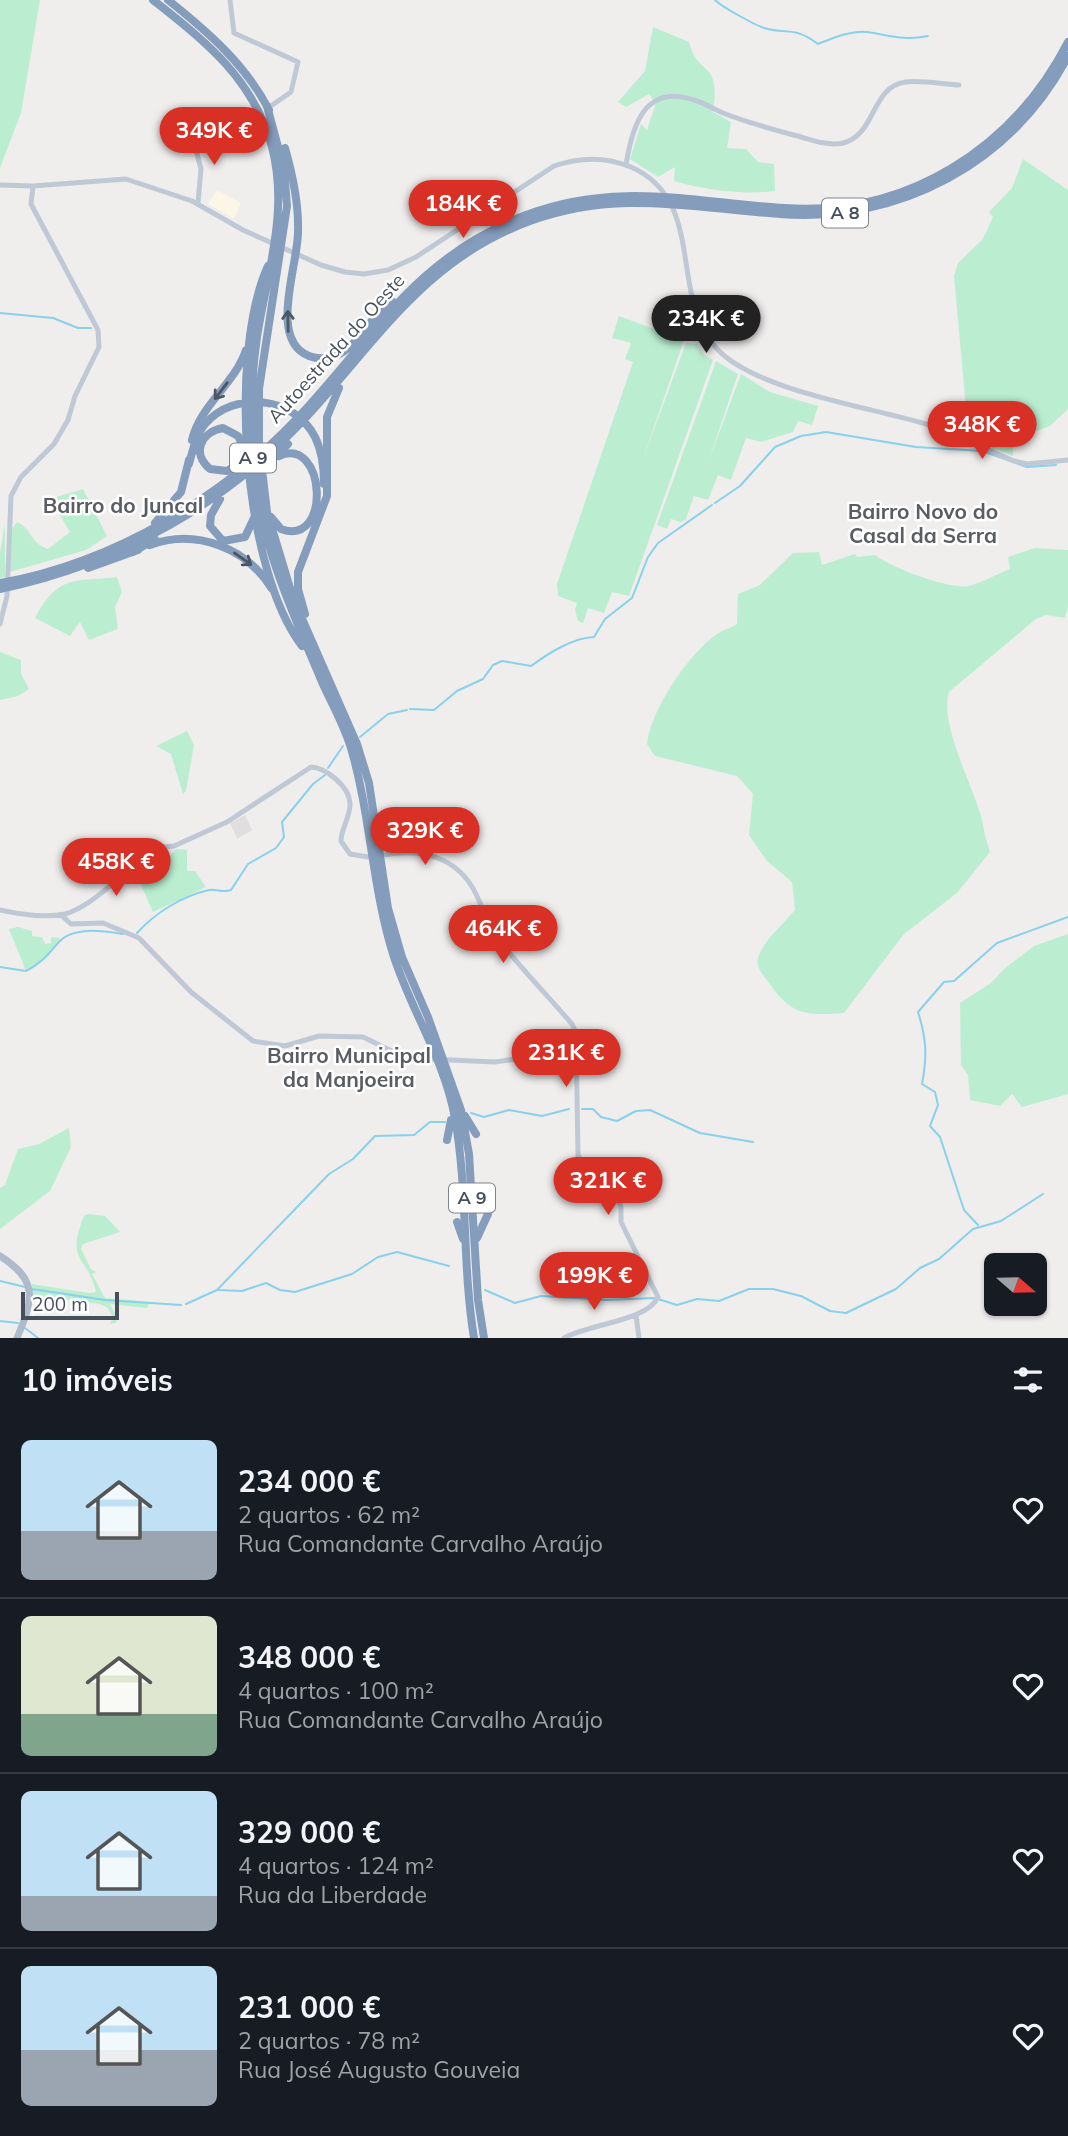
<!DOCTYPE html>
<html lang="pt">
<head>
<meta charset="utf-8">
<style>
	body { margin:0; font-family:Mulish,sans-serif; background:#20242c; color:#f1f3f6; height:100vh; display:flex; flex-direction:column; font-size:26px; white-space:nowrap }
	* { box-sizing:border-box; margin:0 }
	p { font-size:23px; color:#9ea1a6 }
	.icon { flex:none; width:38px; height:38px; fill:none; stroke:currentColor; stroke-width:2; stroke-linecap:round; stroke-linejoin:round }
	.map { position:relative; height:1338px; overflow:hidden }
	.sheet { display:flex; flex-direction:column; background:#171b24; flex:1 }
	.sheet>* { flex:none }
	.needle { width:46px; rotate:110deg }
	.controls { position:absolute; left:984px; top:1253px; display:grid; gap:14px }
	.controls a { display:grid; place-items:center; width:63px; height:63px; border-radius:10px; background:#171b24; box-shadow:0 2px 5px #0004; font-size:35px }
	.scale { position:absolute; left:21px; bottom:18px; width:98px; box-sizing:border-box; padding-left:7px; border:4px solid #464f5a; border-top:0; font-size:19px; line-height:24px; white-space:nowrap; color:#464f5a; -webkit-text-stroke:5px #fff; paint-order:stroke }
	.price { position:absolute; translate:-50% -60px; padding:0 16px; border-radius:24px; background:#d93025; color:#fff; font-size:23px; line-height:46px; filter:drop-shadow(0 2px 4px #0008) }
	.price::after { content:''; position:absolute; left:50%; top:42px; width:21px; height:16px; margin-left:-10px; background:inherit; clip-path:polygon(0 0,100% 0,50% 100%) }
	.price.active { background:#222; color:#fff }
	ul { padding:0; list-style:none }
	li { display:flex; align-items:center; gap:21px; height:175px; padding:0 21px }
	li+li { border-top:2px solid #363941 }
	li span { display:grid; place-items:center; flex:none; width:196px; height:140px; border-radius:10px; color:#555 }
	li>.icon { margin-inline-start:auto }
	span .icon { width:84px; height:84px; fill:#fffc; stroke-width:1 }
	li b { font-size:30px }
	h2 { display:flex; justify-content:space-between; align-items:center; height:84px; padding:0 21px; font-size:30px }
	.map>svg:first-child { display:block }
</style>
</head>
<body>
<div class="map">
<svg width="1068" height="1338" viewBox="0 0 1068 1338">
	<rect width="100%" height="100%" fill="#f0eded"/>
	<!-- commercial -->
	<path fill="#fbf6e5" d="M 217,190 L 241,203 L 234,219 L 208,204 Z"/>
	<!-- education -->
	<path fill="#e1dedf" d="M 245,815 L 252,830 L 237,839 L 230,823 Z"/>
	<!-- green -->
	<path fill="#bbeed1" d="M 0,0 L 40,0 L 21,113 L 0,168 Z
		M 653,27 L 689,42 C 698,78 721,58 713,112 L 731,122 L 727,148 L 746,149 L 758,162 L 774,164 L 775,191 C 742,195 705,190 674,181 L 675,167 L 658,177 L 630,159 L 641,124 L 647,130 L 656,103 L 649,94 L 626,107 L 618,102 L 645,71 Z
		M 1023,159 L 1068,190 L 1068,409 L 1050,426 L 1013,440 L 1013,456 L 971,440 L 972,412 L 966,408 L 954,276 L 958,263 L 983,239 L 993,217 L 989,212 L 1012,188 Z
		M 619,316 L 684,340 L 643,459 L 686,343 L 697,344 L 704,355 L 713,360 L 629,596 L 612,592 L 604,613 L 588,608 L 583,623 L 578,621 L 575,610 L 577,603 L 558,596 L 557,584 L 633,362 L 625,359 L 631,343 L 612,338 Z
		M 716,361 L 738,374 L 709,460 L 741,374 L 770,392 L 818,406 L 812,425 L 798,421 L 793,432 L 761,442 L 746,438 L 731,480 L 718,475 L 708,500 L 694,496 L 686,519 L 681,522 L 671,519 L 667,529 L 657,525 Z
		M 83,489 L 107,536 L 86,550 L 10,572 L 11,530 L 17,522 C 32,528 29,543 48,549 L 70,532 L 50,499 Z
		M 5,524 L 5,577 L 0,578 L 0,553 Z
		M 1035,548 L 1068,550 L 1068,607 L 1065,618 L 1046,615 L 1036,619 L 949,692 C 939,725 974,787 982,820 C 984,831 986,841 990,852 L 957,893 L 904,934 L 844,1013 C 806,1016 791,1015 769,983 C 763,975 756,968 758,958 C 763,940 783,925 795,910 L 792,882 L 767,861 L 749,835 L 753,794 L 737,776 L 655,756 L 647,744 C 650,711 689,653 717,634 C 723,630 731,628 737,624 L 738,594 L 760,585 L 793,553 L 819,552 L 822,565 L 855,554 L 857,557 L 875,555 C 890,567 950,590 969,586 C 983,582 997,574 1010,569 L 1008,557 Z
		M 117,577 L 122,592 L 115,607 L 118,629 L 89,640 L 80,622 L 70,636 L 35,618 C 59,574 73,582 117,577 Z
		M 0,652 L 21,660 L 21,674 L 29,689 L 18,696 L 0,700 Z
		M 187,731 L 194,745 L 186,791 L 183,794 L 171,754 L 156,746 Z
		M 176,849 L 187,850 L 187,871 L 195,871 L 206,887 L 153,912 L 137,876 L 147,881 L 159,873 L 162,875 L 162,865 Z
		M 18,927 L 32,931 L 32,936 L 42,937 L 45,944 L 51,943 L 51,937 L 60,938 L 49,956 L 26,971 L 9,929 Z
		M 1068,934 L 1068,1094 L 1022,1107 L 1012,1094 L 1000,1106 L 970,1100 L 968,1075 L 961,1065 L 960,1003 L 991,983 L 1005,968 L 1034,946 Z
		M 69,1128 L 71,1147 L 50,1191 L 0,1229 L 0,1188 L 5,1185 L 18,1149 L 39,1144 Z
		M 88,1214 L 105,1216 L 120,1232 L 83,1244 L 81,1249 L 91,1269 L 96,1272 L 92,1274 L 105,1298 L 150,1302 L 147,1308 L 110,1304 L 117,1318 L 116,1323 L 110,1324 L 113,1317 L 108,1308 L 100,1304 L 47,1297 L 32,1300 L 32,1284 L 89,1293 L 96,1292 C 87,1254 65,1263 84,1216 Z"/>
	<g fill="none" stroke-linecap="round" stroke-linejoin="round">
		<!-- stream -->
		<path stroke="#88d1ea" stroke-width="2" d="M 715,0 C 722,7 755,25 764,28 C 789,35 794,26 818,44 C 833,38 851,30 867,32 C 889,35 903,41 928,36
			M 0,313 L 53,318 L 78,328 L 91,328
			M 715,503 L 740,486 L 775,447 L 801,436 L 826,432 L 916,447 L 982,451 L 1027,467 L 1056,465
			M 410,709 L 434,710 L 457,691 L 483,679 L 493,665 L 502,661 L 531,666 C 549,653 572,638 594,637 L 605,619 L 632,598 L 648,557 L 658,543 L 712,505
			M 360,737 L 388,714 L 407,710
			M 328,768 L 343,746
			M 137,933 C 155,913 182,896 209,890 C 218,889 222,893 231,890 L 248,864 L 276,848 L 284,837 L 282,822 L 313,784 L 325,775
			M 0,967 L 26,971 C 41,964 48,954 59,942 C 73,926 104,931 123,934
			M 582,1109 L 593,1109 L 601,1117 L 617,1121 L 636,1111 L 650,1110 L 700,1133 L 753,1142
			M 471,1113 L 484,1117 L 509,1110 L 542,1116 L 569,1109
			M 978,1225 L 964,1210 L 940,1137 L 930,1126 L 938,1105 L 935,1092 L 922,1084 C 927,1058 927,1040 918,1012 L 944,982 L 954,981 L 997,943 L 1068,917
			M 0,1281 L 25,1287
			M 32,1289 L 105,1300 L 181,1305
			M 218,1290 L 242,1291 L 266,1283 L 280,1290 L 295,1292 L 352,1274 L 378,1257 L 397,1252 L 449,1266
			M 485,1290 L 515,1303 L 541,1296 L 606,1300 L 655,1298 L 677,1305 L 697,1299 L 719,1301 L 749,1289 L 773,1289 L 801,1296 L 830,1311 L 846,1313 L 896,1289 L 920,1268 L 939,1259 L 973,1229 L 1001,1221 L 1043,1194
			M 186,1304 L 217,1290 L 329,1174 L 353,1159 L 375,1136 L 414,1135 L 430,1122 L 445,1122
			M 0,1321 L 18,1323
			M 25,1328 L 38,1338"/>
		<!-- secondary -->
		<path stroke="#bfc9d6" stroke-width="5" d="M 230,0 L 234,33 L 298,62 L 291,92 L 268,108
			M 626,165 C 632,127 644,83 694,100 C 704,103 714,109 723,113 C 748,123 775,130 801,137 C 814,141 829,146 843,143 C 876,135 871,87 905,82 C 922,80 942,84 959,85
			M 0,185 L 33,186 L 126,179 L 192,201 L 243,230 L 321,265 L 345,272 L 364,274 L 388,270 L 416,257 L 554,166 C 580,157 605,156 631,167 C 708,201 667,297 718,350 C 758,391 870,407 926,424 C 956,433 985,449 1014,461 L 1027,464 L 1068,460
			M 198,203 L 201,169 L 192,135 L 201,132 L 224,134 L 259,112
			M 0,624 L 7,596 L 11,496 L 21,477 L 54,444 L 68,420 L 75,396 L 99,347 L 98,330 L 31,204 L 33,186
			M 384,855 C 422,848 458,857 476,894 C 483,908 487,925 497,938 C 521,968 547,995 572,1024 L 576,1033 L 578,1156 L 618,1199 L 621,1207 L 621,1222 L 658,1297 C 648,1321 588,1324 564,1338
			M 0,910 C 18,914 46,918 65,914 C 90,907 130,871 143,849 L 174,846 L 227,822 L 311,767 C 326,768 349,786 350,803 C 351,816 341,828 341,841 L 350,854 L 368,857
			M 61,915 L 71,924 L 103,923 L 139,938 L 191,992 L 253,1041 L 285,1046 L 319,1036 L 363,1037 L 406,1058 L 495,1062 L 543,1055 L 576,1033
			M 636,1315 L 639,1338"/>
		<!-- primary -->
		<path stroke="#adbbcc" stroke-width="7" d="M 0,1256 C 38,1280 34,1298 17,1338"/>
		<!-- highway -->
		<path stroke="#859dbc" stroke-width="8" d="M 153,0 C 205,40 254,80 272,147 C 289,212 267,273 257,337 C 250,387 249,437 256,487 C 266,556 295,618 322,682 C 332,704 344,725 351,748 C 371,816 372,889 394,957 C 412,1012 445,1061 455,1118 C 468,1191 462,1265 474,1338
			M 168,0 C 208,32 246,65 269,110
			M 267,106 L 284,169 L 287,206 L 259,389 L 259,444 L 267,512 L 293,598 L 357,744 L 369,783 L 388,908 L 402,957 L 428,1017 L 461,1110 L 469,1154 L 478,1300 L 484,1338
			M 285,148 C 293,176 299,203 298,232 C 298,266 268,340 309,356 C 317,359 326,359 335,356 C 359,347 370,315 392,301
			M 268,266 C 228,354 243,569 302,646
			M 192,440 C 200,405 235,384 246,350
			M 241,462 L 227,471 L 210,469 C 191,453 201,432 223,428 L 238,436 L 244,448
			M 189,464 C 193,450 196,435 205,424 C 234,390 294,396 315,437 C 322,451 324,468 324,484
			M 259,471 L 288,444
			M 220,499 L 211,515 L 210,526 L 223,541 L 245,537 L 254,518
			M 271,517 L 281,529 C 332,548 326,435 279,456
			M 155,523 L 181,492 L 189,460
			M 150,545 C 196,528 247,548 272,589
			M 133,552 L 155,539
			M 88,568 L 138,550
			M 0,583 C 114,563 228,495 305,410 C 378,330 419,256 526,215 C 616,181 693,202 784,208 C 906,217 1013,149 1068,42
			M 0,589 C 118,565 228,503 309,414 C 379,338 426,259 530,221 C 618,189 691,208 780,214 C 898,223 1013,163 1068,56
			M 305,614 L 298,589 L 298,572 L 327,496 L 327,417 L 339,388
			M 465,1116 L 476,1134
			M 447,1140 L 451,1120
			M 457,1222 L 463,1239
			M 477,1238 L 488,1214"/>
	</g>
	<!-- one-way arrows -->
	<defs><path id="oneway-shaft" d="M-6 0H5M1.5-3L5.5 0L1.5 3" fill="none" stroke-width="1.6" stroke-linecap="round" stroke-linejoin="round" transform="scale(1.75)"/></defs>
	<g stroke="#4c5764">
		<use href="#oneway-shaft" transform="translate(288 321) rotate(-91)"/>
		<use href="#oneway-shaft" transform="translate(221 391) rotate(127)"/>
		<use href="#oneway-shaft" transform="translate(243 559) rotate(35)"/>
	</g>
	<g text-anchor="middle" stroke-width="5" stroke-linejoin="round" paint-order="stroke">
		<!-- shield labels -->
		<g fill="#fff" stroke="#7e848c" stroke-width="2">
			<rect x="822" y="198.5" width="46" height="29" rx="5"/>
			<rect x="230" y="443.5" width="46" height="29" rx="5"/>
			<rect x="449" y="1183.5" width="46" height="29" rx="5"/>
		</g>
		<g font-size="18" font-weight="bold" fill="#464f5a">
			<text x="845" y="219">A 8</text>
			<text x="253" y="464">A 9</text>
			<text x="472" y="1204">A 9</text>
		</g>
		<!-- street labels -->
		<g font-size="19" fill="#464f5a" stroke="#fff">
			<text transform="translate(336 348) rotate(-48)" y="7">Autoestrada do Oeste</text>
		</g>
		<!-- neighbourhood labels -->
		<g font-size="21" font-weight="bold" fill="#5a5d62" stroke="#fff">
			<text x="123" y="513">Bairro do Juncal</text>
			<text x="923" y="519">Bairro Novo do<tspan x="923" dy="24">Casal da Serra</tspan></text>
			<text x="349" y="1063">Bairro Municipal<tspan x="349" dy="24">da Manjoeira</tspan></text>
		</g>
	</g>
</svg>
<div class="controls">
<a><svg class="needle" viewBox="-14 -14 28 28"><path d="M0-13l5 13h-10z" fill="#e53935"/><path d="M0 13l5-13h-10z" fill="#9ea1a6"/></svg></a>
</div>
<div class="scale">200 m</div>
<b class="price" style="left:214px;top:167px">349K €</b>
<b class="price" style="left:463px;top:240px">184K €</b>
<b class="price active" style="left:706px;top:355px">234K €</b>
<b class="price" style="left:982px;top:461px">348K €</b>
<b class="price" style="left:425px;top:867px">329K €</b>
<b class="price" style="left:116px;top:898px">458K €</b>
<b class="price" style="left:503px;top:965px">464K €</b>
<b class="price" style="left:566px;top:1089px">231K €</b>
<b class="price" style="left:608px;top:1217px">321K €</b>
<b class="price" style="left:594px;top:1312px">199K €</b>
</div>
<section class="sheet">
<h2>10 imóveis<svg class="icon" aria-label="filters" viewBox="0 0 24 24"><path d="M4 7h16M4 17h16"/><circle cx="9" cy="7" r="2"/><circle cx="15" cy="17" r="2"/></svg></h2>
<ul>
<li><span style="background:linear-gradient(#bfe0f5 65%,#9aa5b1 0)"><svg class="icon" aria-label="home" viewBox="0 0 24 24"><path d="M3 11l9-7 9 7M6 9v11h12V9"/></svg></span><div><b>234 000 €</b><p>2 quartos · 62 m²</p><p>Rua Comandante Carvalho Araújo</p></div><svg class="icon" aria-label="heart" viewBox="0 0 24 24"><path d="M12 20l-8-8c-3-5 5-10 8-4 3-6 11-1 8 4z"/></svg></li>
<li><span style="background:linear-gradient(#dfe7d0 70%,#7fa58c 0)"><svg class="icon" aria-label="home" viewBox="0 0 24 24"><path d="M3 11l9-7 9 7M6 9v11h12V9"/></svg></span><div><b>348 000 €</b><p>4 quartos · 100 m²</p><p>Rua Comandante Carvalho Araújo</p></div><svg class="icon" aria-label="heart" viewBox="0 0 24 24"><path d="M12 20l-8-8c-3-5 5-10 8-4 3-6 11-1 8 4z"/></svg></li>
<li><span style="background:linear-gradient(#bfe0f5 75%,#9aa5b1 0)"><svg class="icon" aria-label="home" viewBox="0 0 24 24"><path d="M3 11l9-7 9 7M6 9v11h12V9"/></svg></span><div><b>329 000 €</b><p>4 quartos · 124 m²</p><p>Rua da Liberdade</p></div><svg class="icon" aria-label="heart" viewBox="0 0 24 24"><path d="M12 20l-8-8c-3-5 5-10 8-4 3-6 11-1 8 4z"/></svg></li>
<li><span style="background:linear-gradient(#bfe0f5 60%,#9aa5b1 0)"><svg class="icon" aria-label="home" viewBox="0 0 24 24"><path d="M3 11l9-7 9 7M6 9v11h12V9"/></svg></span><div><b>231 000 €</b><p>2 quartos · 78 m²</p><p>Rua José Augusto Gouveia</p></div><svg class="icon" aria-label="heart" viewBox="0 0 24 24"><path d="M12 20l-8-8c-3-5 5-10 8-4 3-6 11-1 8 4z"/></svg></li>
</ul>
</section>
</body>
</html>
